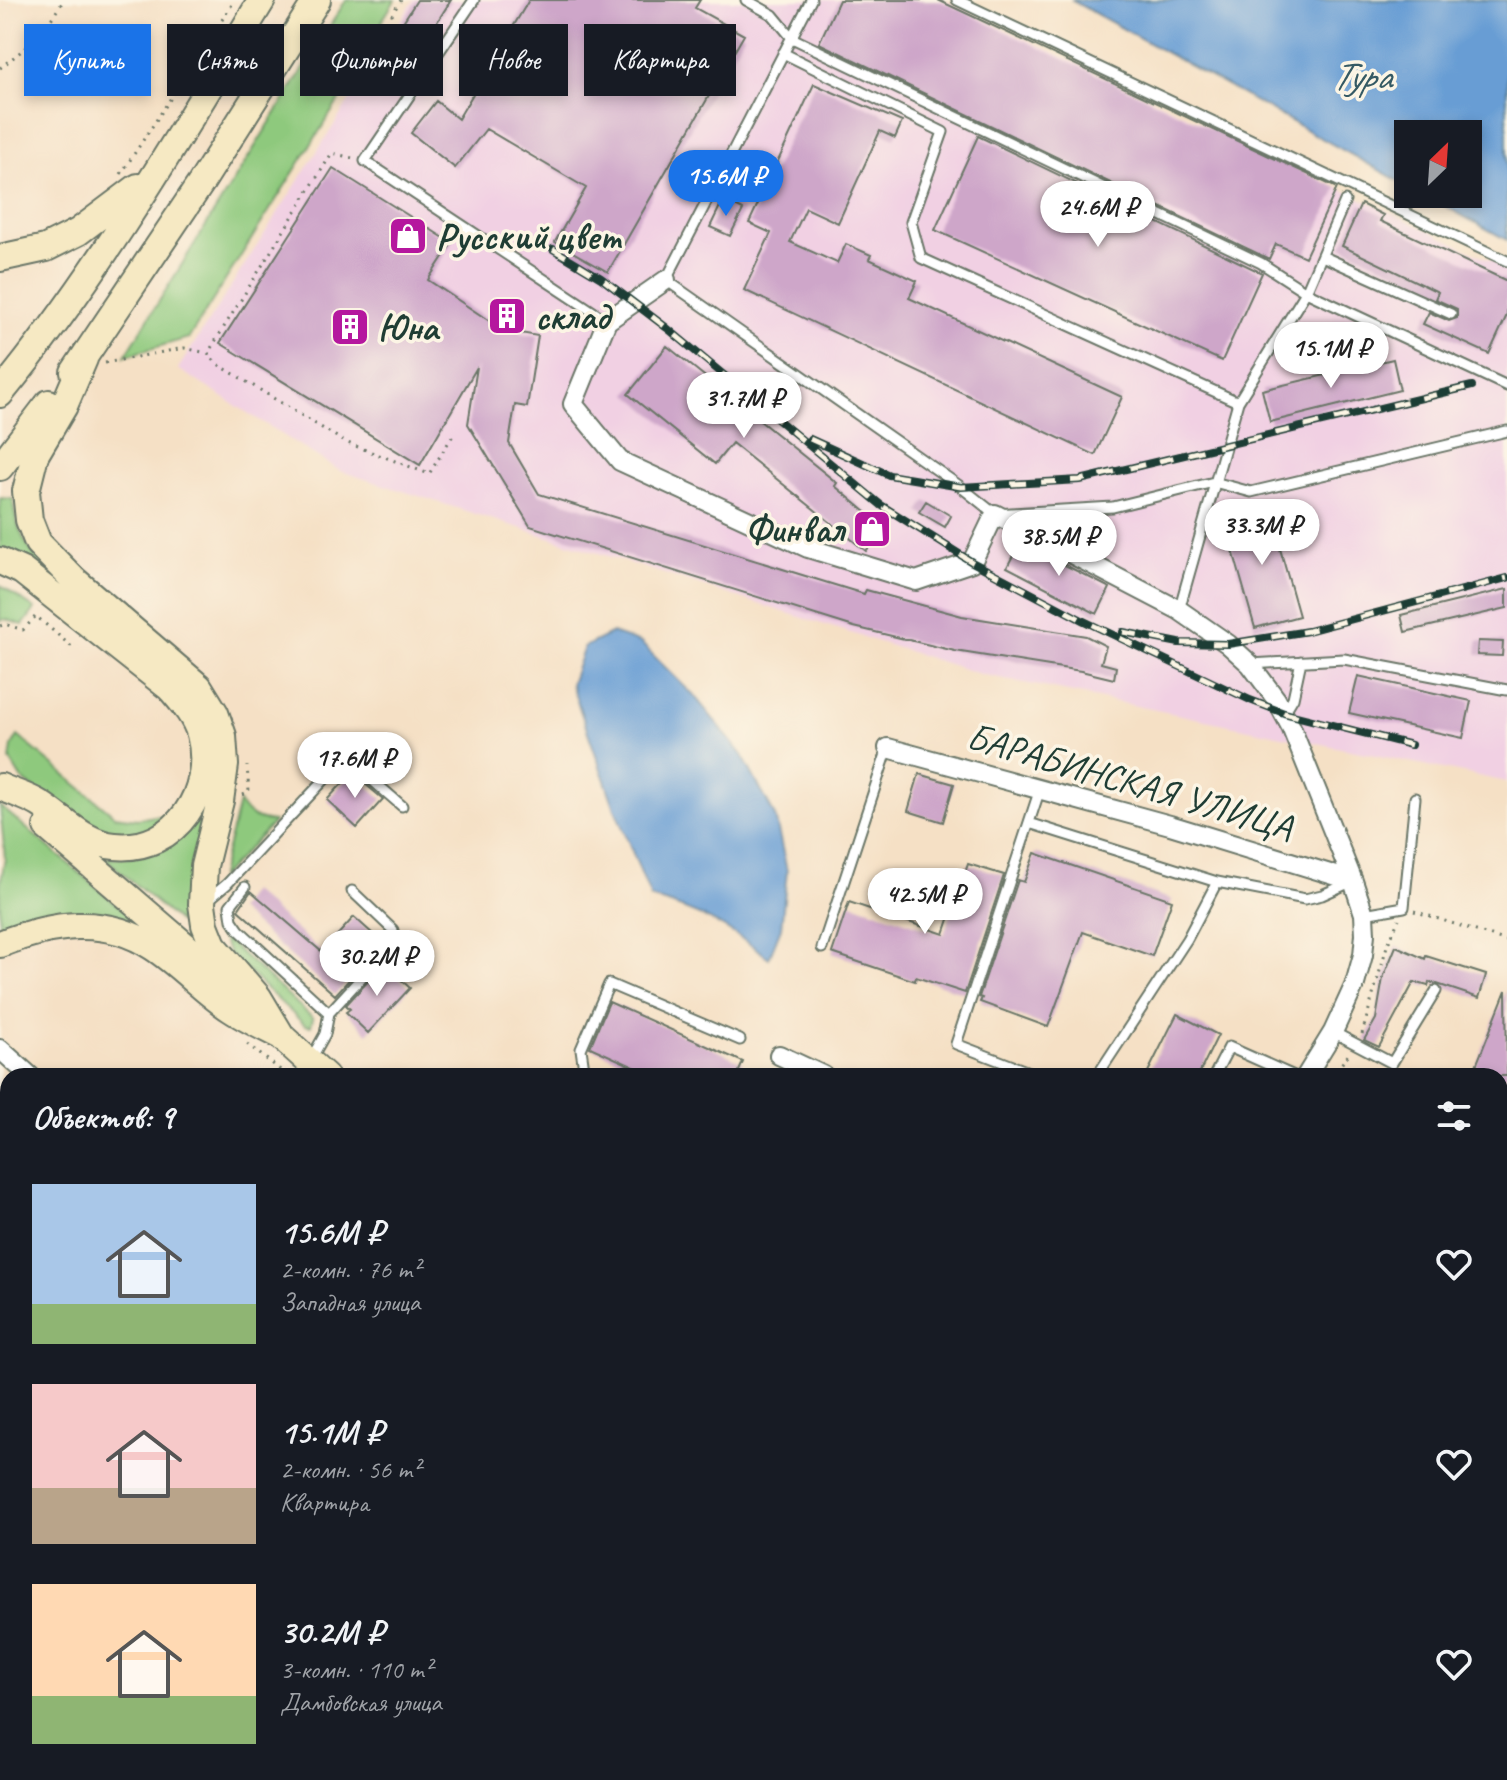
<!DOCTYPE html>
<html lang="ru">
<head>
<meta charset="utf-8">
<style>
	body { margin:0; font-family:Caveat,sans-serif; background:#242831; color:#f1f3f6; height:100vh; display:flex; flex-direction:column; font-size:30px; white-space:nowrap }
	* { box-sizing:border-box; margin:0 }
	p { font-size:26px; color:#9ea1a6 }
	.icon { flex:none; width:44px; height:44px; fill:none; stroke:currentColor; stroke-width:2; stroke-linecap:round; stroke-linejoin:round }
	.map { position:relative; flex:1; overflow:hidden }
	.details { position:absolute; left:0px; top:1068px; width:1508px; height:712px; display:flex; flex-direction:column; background:#171b24; border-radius:24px 24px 0 0; box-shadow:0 4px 12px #0003 }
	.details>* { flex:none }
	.top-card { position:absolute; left:24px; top:24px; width:800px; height:72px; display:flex; gap:16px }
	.needle { width:52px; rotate:25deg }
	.controls { position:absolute; left:1394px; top:120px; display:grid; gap:16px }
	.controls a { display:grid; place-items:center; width:88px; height:88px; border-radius:0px; background:#171b24; box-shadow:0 4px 12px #0003; font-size:40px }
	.price { position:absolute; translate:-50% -68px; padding:0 18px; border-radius:28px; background:#fff; color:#222; font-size:26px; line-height:52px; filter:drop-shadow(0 2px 4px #0008) }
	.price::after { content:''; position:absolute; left:50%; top:48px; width:24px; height:18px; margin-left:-12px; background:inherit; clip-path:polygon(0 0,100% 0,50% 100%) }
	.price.selected { background:#1a73e8; color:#fff }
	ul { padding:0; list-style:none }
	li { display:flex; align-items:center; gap:24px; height:200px; padding:0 32px }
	li span { display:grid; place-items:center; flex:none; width:224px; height:160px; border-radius:0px; color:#555 }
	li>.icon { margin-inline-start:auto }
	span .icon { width:96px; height:96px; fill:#fffc; stroke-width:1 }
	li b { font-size:34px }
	h2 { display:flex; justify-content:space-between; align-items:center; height:96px; padding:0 32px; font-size:34px }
	.tag { padding:0 28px; border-radius:0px; background:#171b24; box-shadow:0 4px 12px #0003; font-size:28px; line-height:72px }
	.tag.selected { background:#1a73e8; color:#fff }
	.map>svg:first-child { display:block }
</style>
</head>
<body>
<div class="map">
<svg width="1507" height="1780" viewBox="0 0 1507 1780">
	<rect width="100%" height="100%" fill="#fcf5e5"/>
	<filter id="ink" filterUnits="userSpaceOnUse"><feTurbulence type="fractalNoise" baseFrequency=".0125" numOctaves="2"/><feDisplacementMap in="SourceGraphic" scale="16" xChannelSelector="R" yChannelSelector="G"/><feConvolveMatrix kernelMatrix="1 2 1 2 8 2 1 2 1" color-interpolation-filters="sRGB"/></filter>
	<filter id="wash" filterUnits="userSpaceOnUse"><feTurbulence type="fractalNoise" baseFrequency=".006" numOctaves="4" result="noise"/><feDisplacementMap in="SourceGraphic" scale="32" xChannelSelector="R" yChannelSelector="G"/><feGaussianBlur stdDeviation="1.8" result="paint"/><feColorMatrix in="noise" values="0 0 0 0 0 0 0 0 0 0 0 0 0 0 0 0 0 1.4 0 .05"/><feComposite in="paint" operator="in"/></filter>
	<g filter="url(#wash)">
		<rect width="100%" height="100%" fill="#f5e0c5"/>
		<!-- built -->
		<path fill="#f1d0e3" d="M 414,0 L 943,0 L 1507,268 L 1507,782 L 980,674 L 340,471 L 178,369 Z"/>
		<!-- industrial -->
		<path fill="#cebed1" d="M 0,1385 L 8,1399 L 8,1633 L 0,1636 Z
			M 8,1668 L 8,1772 L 747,1772 L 734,1780 L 0,1780 L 0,1670 Z
			M 1086,1772 L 1384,1772 L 1390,1776 L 1388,1780 L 1082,1780 Z"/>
		<!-- green -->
		<path fill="#8ec97d" stroke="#568358" stroke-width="2" d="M 346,0 L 395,0 L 382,21 L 382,32 L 189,338 L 125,356 Z
			M 0,498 L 13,499 C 15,530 28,551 50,573 L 47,576 L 0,552 Z
			M 0,585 L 35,609 L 23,625 L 5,619 L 0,621 Z
			M 18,736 L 115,816 L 137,819 L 155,816 L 171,818 L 152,832 L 105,835 L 68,816 L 21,778 L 10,760 L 12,746 Z
			M 239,803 C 248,816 258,821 274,822 L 219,879 Z
			M 206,805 C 197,851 184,884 190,932 L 105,858 C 155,858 178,848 206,805 Z
			M 0,806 L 139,923 C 87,906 51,909 0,930 L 0,886 L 5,858 Z
			M 221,935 L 313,1018 L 311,1026 L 305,1025 L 229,954 Z"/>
		<!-- water -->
		<path fill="#689dd4" stroke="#446d84" stroke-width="2" d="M 1071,0 L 1507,0 L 1507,240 L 1423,194 L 1468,194 L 1468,134 L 1408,134 L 1408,186 Z
			M 612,633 L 641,643 L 697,699 L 742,755 L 775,816 L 787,871 L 781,928 L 769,958 C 728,927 700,912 651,898 L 615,809 L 571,684 L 584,647 Z
			M 1507,1166 L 1507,1286 L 1500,1291 L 1500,1171 Z
			M 937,1772 L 1056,1772 L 1054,1780 L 937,1780 Z"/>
		<g id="blocks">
			<!-- building -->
			<path fill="#cea6c9" d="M 417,0 L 451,0 L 427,38 L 403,22 Z
				M 529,0 L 700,0 L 695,8 L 744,35 L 608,272 L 555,242 L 586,188 L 486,129 L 455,168 L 411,133 L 436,101 L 458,119 Z
				M 839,0 L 938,0 L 1337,188 L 1305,257 L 1276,244 L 1269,259 L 819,43 Z
				M 814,84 L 902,122 L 895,138 L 880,131 L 838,223 L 806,208 L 790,242 L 837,263 L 846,244 L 871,255 L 869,259 L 917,281 L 909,298 L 1122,397 L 1095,455 L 744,290 L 771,233 L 749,223 Z
				M 978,136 L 1262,273 L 1222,361 L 935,230 Z
				M 333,168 L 452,243 L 428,280 L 491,322 L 494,298 L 524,303 L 520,333 L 538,336 L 527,407 L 515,405 L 509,443 L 539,494 L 864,594 L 866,590 L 962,616 L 1086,636 L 1106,646 L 1101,663 L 1116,667 L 1114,679 L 1081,671 L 955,651 L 854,627 L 530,526 L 468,424 L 477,367 L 420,465 L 220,343 Z
				M 723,200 L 743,210 L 730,236 L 710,227 Z
				M 1361,204 L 1383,215 L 1380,221 L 1507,281 L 1507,315 L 1489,354 L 1423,324 L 1429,312 L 1449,321 L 1457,318 L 1457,309 L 1435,299 L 1438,292 L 1342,246 Z
				M 667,346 L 837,483 L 835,486 L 885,528 L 866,551 L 732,443 L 715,464 L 628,394 Z
				M 1393,359 L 1400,390 L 1270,422 L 1262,390 Z
				M 926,501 L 951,516 L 945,527 L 919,512 Z
				M 1268,506 L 1299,616 L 1255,628 L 1224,519 Z
				M 1020,542 L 1110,588 L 1097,614 L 1007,567 Z
				M 1507,589 L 1507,608 L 1405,632 L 1401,615 Z
				M 1478,641 L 1503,642 L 1502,656 L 1477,655 Z
				M 1358,676 L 1471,701 L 1463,738 L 1349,713 Z
				M 352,773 L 383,799 L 357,828 L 327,800 Z
				M 919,774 L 954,784 L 943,822 L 908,811 Z
				M 1035,853 L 1172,900 L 1152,956 L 1083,932 L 1048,1027 L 980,1002 L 982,998 L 979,997 L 1018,880 L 1024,882 Z
				M 968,864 L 1004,875 L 965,993 L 916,977 L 915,981 L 832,953 L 849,902 L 944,934 Z
				M 251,891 L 322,952 L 354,917 L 383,943 L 335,995 L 238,910 Z
				M 1396,946 L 1425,959 L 1426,956 L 1486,975 L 1479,998 L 1437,984 L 1429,982 L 1428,986 L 1414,982 L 1379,1047 L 1364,1040 L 1376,1019 L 1383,978 Z
				M 384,964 L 410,988 L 368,1033 L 346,1012 L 350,1009 L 346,1005 Z
				M 1506,990 L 1507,1076 L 1472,1076 Z
				M 609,1002 L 743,1062 L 737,1076 L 654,1076 L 590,1047 Z
				M 1177,1014 L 1218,1035 L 1198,1076 L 1146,1076 Z"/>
		</g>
	</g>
	<g filter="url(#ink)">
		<use href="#blocks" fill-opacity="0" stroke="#6a7667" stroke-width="2"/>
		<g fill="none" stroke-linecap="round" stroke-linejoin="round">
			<defs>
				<path id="lane" d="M 474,0 L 365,161 L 607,321
					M 746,0 L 773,15 L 792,38 L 1261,263 L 1306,292 L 1507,386
					M 811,0 L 666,280 L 961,487 L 995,514 L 1113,507 L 1214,482 L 1251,492 L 1507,431
					M 957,0 L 1507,261
					M 783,53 L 943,132 L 911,222 L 921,258 L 1238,402
					M 1322,256 L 1451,314
					M 1179,610 L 1238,402 L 1306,292 L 1345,201
					M 1250,664 L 1344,659 L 1507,690
					M 1284,713 L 1293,698 L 1301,661
					M 1029,823 L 1217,882 L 1305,899 L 1322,895 L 1351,882
					M 245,887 L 230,906 L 232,920 L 239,930 L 329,1013
					M 208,900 L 227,884 L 340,763 L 356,766 L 402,806
					M 1364,914 L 1404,907 L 1415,798
					M 822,948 L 888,748
					M 1333,1032 L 1392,1063 L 1436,991
					M 311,1059 L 325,1034 L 329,1013 L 394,942 L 393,930 L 352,891
					M 585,1076 L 581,1049 L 609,984 L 740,1040
					M 623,1076 L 627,1071
					M 1039,1076 L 956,1044 L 1040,789
					M 1097,1076 L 1187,939 L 1217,882
					M 1214,1076 L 1229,1047 L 1294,1076
					M 0,1534 L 8,1547
					M 0,1599 L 8,1595
					M 1411,1778 L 1416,1780
					M 1113,1780 L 1117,1772
					M 1338,1780 L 1343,1772"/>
				<path id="street" d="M 666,280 L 607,321 L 573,404 L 620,461 L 808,548 L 916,581 L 972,562 L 995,514 L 1179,610 L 1228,644 L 1250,664 L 1276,699 L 1291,727 L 1353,881 L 1364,914 L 1365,934 L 1363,955 L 1355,984 L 1333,1032 L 1306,1076
					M 888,748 L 1170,825 L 1353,881
					M 0,1049 L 30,1076
					M 779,1055 L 824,1076
					M 0,1273 L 8,1282
					M 1500,1613 L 1507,1607
					M 0,1651 L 8,1649"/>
				<path id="secondary" d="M 0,258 L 46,248 L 78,232 L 138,187
					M 84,359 L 64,406 L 35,455 L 26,491 L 29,520 L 38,543 L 73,579 L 199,687 L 215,713 L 223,736 L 225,765 L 220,801 L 204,866 L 202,904 L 205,925 L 213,945 L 258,997 L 282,1037
					M 74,372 L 201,183 L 317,0
					M 0,394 C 99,274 181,133 262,0
					M 0,467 L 49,403
					M 0,561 L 22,571 L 170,688 C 182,702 195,716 200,734 C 215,790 177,852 115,846 C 86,844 64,819 40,804 C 29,797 14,793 1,787
					M 47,827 L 183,944 L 237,995
					M 0,944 C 51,924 105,915 153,947 C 181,965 203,991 231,1009 C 246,1019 263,1027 279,1035
					M 271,1027 L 325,1076
					M 1500,1734 L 1507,1738
					M 777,1780 L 788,1772"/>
			</defs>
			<!-- lane casing -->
			<use href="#lane" stroke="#6a7667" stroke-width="13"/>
			<!-- street casing -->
			<use href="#street" stroke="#6a7667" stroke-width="22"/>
			<!-- secondary casing -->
			<use href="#secondary" stroke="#6a7667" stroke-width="30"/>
			<!-- path -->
			<path stroke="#6a7667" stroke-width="3" stroke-dasharray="2 6" stroke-linecap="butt" d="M 401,0 L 392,14 L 396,33 L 421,54
				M 0,68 L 39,37 L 64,0
				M 352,158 L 332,153 L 208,353 L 216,363 L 345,442 L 429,474 L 455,432
				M 121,174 L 235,0
				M 105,363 L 184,348 L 207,353
				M 0,626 L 5,624 L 23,630 L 36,616 L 73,648
				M 243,795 L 249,792 L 247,766
				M 1414,911 L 1507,941
				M 1362,1034 L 1387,946 L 1399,919
				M 247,1044 L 288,1076
				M 1332,1076 L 1349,1054
				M 1500,1579 L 1507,1572
				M 1500,1701 L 1507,1706
				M 1500,1761 L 1507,1766"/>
			<!-- lane -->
			<use href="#lane" stroke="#fff" stroke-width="9"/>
			<!-- street -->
			<use href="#street" stroke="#fff" stroke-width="18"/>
			<!-- secondary -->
			<use href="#secondary" stroke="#f6e9c3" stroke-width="26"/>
			<defs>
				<path id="rail" d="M 553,249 L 601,278 L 667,328 L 881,505 L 972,562 L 1084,621 L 1250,700 L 1284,713 L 1411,745
					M 810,439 L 889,475 L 961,487 L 1080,480 L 1472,386
					M 1123,632 L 1179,643 L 1228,644 L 1308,631 L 1507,578"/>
			</defs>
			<!-- rail casing -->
			<use href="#rail" stroke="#1f3d34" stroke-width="8"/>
			<!-- rail -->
			<use href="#rail" stroke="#fcf5e5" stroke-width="5" stroke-dasharray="15" stroke-linecap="butt"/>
		</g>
	</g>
	<!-- icons -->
	<defs>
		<symbol id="shop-square" viewBox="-11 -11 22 22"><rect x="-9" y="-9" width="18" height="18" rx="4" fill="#b5179e" stroke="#fcf5e5"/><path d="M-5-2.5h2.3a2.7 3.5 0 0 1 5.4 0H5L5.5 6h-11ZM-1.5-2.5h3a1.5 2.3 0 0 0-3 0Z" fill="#fff"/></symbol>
		<symbol id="building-square" viewBox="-11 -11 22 22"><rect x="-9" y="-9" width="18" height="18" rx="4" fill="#b5179e" stroke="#fcf5e5"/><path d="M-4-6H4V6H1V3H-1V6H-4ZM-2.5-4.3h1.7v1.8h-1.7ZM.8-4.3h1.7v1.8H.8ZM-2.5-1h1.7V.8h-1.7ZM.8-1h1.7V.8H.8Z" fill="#fff"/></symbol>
	</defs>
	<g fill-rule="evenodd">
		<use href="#shop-square" x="386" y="214" width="44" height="44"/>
		<use href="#building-square" x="485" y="294" width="44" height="44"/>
		<use href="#building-square" x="328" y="305" width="44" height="44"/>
		<use href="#shop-square" x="850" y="507" width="44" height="44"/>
	</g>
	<g text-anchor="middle" stroke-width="7" stroke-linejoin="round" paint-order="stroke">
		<!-- poi labels -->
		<g font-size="38" font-weight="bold" fill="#1f3d34" stroke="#fcf5e5" text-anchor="start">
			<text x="436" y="249">Русский цвет</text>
			<text x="535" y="329">склад</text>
			<text x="378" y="340">Юна</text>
			<text x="844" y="542" text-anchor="end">Финвал</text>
		</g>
		<!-- street labels -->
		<g font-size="38" fill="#1f3d34" stroke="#fcf5e5">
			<text transform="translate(1130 781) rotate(16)" y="13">БАРАБИНСКАЯ УЛИЦА</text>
		</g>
		<!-- water labels -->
		<g font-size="40" font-style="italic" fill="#355a64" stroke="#fcf5e5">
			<text x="1361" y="89">Тура</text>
		</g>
	</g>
</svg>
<div class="controls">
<a><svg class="needle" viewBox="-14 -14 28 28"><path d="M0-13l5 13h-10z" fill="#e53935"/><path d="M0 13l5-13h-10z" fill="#9ea1a6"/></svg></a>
</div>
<b class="price selected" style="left:726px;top:218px">15.6M ₽</b>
<b class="price" style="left:1098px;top:249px">24.6M ₽</b>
<b class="price" style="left:1331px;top:390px">15.1M ₽</b>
<b class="price" style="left:744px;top:440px">31.7M ₽</b>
<b class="price" style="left:1262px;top:567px">33.3M ₽</b>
<b class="price" style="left:1059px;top:578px">38.5M ₽</b>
<b class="price" style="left:355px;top:800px">17.6M ₽</b>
<b class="price" style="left:925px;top:936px">42.5M ₽</b>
<b class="price" style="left:377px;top:998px">30.2M ₽</b>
<div class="top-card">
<a class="tag selected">Купить</a>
<a class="tag">Снять</a>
<a class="tag">Фильтры</a>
<a class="tag">Новое</a>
<a class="tag">Квартира</a>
</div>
<section class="details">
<h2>Объектов: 9<svg class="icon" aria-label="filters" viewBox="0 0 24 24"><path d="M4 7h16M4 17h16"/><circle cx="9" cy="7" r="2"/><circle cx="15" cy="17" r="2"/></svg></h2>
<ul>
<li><span style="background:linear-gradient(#a9c7e8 75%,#8fb573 0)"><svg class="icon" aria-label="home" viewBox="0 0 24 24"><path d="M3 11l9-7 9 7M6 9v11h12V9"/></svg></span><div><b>15.6M ₽</b><p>2-комн. · 76 m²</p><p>Западная улица</p></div><svg class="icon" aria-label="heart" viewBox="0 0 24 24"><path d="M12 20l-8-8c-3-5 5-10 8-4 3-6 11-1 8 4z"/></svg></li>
<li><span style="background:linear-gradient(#f6c9c9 65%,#b9a48a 0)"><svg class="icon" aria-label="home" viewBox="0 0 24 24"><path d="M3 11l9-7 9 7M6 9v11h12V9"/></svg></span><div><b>15.1M ₽</b><p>2-комн. · 56 m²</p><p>Квартира</p></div><svg class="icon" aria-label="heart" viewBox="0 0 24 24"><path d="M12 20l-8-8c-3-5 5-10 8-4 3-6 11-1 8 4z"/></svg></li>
<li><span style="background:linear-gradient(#ffd9b3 70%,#8fb573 0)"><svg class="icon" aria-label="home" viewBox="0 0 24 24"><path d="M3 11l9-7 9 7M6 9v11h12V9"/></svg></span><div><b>30.2M ₽</b><p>3-комн. · 110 m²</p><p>Дамбовская улица</p></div><svg class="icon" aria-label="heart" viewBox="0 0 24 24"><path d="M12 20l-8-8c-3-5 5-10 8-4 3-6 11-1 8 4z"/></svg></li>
</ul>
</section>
</div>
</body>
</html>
